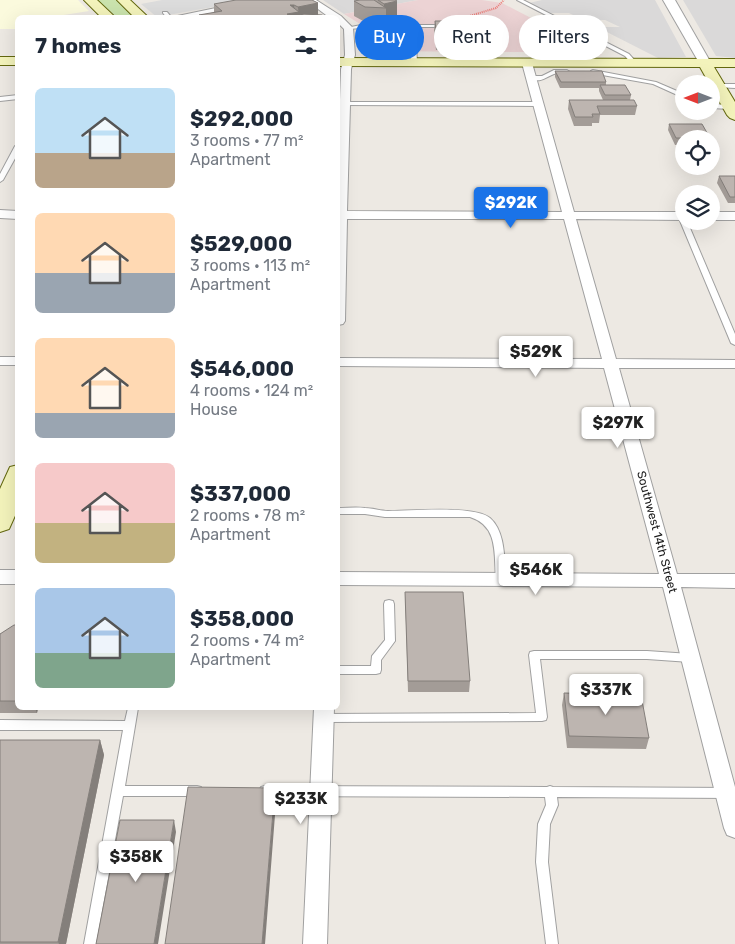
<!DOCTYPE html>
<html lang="en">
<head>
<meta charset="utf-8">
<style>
	body { margin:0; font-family:Rubik,sans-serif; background:#f2f2f3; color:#1f2937; height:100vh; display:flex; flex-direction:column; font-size:19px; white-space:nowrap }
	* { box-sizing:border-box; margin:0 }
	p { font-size:16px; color:#747a83 }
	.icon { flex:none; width:28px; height:28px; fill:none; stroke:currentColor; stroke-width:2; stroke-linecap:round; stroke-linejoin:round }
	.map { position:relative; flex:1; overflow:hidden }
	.details { position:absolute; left:15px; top:15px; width:325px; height:695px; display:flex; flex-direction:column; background:#fff; border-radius:8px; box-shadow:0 5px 20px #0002 }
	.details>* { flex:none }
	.banner { position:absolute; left:355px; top:15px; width:305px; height:45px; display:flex; gap:10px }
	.needle { width:32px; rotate:270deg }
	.tools { position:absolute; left:675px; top:75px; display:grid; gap:10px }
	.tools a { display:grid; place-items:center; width:45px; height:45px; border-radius:50%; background:#fff; box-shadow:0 5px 20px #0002; font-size:25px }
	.price { position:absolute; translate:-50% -42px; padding:0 11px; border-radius:5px; background:#fff; color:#222; font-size:16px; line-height:32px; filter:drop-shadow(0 1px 2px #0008) }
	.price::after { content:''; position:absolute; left:50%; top:30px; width:15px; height:11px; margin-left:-8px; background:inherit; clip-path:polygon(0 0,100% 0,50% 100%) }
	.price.active { background:#1a73e8; color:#fff }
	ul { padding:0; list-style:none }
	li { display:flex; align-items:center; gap:15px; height:125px; padding:0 20px }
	li span { display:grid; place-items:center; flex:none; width:140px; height:100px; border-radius:8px; color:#555 }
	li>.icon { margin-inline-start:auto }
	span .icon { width:60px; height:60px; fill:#fffc; stroke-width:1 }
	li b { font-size:21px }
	h2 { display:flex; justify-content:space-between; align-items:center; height:60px; padding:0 20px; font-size:21px }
	.tag { padding:0 18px; border-radius:22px; background:#fff; box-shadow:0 5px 20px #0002; font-size:18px; line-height:45px }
	.tag.active { background:#1a73e8; color:#fff }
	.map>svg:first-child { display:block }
</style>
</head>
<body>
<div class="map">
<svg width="735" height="944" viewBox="0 0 735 944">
	<rect width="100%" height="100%" fill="#ede9e3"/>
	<!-- residential -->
	<path fill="#dad9d9" d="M 323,0 L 418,0 L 344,14 Z
		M 542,0 L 655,0 L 686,57 L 658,58 L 597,27 L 620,27 L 605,20 L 583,20 L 569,13 L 549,13 L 529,3 Z
		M 683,0 L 735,0 L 735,58 L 716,56 Z"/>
	<!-- commercial -->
	<path fill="#ecd3d4" d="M 418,0 L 482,0 L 502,3 L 602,55 L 525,52 L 364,51 L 365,27 L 344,14 Z"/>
	<!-- education -->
	<path fill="#fbfadd" d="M 0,0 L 78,0 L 89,11 L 51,17 L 18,18 L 17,29 L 0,29 Z"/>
	<!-- grass -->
	<path fill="#cae3ad" d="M 97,0 L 117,0 L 136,17 L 117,17 Z"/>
	<!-- parking -->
	<path fill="#dcdcdc" d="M 162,0 L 246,0 L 247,1 L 157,17 L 141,4 Z"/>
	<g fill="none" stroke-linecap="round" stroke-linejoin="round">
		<defs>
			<path id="service" d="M 517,0 L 523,0 L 629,54 L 637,63 L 632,64 L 625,56 Z
				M 163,12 L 167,12 L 172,18 L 167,18 L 163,13 Z
				M 361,25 L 446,25 L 448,26 L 446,27 L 415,27 L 417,62 L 414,64 L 411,62 L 411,49 L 380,48 L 379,27 C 370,27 351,30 346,28 ZM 383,27 L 410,27 L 411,45 L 384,45 Z
				M 554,70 L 567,70 L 570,72 C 565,74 559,72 554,74 C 545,77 541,84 528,78 L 531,76 L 542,76 Z
				M 593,70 L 656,82 L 684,94 L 684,98 L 653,84 L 591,73 L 591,71 Z
				M 718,84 L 735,84 L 735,88 L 716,87 L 716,85 Z
				M 18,95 L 18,99 L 0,101 L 0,97 Z
				M 345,102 L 538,102 L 541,104 L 538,106 L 343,105 L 343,103 Z
				M 711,104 L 730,105 L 733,107 L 730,109 L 711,108 Z
				M 18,144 L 18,153 L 3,180 L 0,182 L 0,174 L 15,146 Z
				M 681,214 L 684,215 L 684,221 L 687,221 L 735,334 L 735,345 L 731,343 L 678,216 Z
				M 338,508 C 347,508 356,507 365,508 C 373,508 380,511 388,511 C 410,511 474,505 490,518 C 506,532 504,561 506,580 L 504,582 L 498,582 L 496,580 C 494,555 499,526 470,517 L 385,517 L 365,514 L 338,514 Z
				M 389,600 L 393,601 L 394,604 L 395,641 L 381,660 L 381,670 L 380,673 L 376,674 L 338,674 L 338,666 L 371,666 L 372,656 L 385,640 L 384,604 L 385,601 Z
				M 534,651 L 647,651 L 690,654 L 694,655 L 695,658 L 694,661 L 690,662 L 647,659 L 540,659 L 547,717 L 546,720 L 542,721 L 324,722 L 320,721 L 319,718 L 320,715 L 324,714 L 536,713 L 529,655 L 530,652 Z
				M 128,708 L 138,708 L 125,786 L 197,786 L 201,787 L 203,791 L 201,795 L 197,796 L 123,796 L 96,944 L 84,944 L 123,730 L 0,730 L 0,720 L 125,721 Z
				M 265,786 L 547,787 L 550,786 L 553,787 L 735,788 L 735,798 L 557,797 L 558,805 L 550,824 L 548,862 L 558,944 L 546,944 L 536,862 L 538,824 L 546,805 L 545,797 L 265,796 L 261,795 L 259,791 L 261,787 Z"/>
			<path id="minor" d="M 254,0 L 272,0 L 268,3 L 189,18 L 168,18 Z
				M 306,0 L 316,0 L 341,16 L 353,28 L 355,55 L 351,69 L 347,211 L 562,212 L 522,63 L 527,60 L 532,63 L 574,212 L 684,212 L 684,220 L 576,219 L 616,359 L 735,360 L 735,368 L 619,368 L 677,574 L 735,574 L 735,588 L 681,587 L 735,787 L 735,838 L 727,835 L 724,828 L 663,587 L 338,585 L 338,572 L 659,574 L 604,368 L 338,366 L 338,358 L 602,359 L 564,219 L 347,219 L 345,321 L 343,324 L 338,325 L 338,161 L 341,69 L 345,55 L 344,29 L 338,23 L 338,18 L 330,18 Z
				M 0,210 L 18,211 L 18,219 L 0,218 Z
				M 711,212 L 735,212 L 735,220 L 711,220 Z
				M 0,357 L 18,357 L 18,365 L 0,365 Z
				M 0,570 L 18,570 L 18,584 L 0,584 Z
				M 314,708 L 334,708 L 327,944 L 303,944 Z"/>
			<path id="tertiary" d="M 663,0 L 675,0 L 711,63 L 709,66 L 701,66 Z"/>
			<path id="secondary" d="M 84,0 L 97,0 L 116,18 L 102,18 Z
				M 117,0 L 130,0 L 149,18 L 135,18 Z
				M 0,57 L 18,57 L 18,65 L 0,65 Z
				M 338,58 L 735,59 L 735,67 L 714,67 L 735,102 L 735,120 L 730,118 L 727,115 L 700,67 L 338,66 Z
				M 18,465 L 18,509 L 9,529 L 0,532 L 0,489 L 10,467 Z"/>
		</defs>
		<!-- service casing -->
		<use href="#service" stroke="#a0a0a0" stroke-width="2"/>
		<!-- minor casing -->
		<use href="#minor" stroke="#a0a0a0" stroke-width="2"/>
		<!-- tertiary casing -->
		<use href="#tertiary" stroke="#a0a0a0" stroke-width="2"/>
		<!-- secondary casing -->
		<use href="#secondary" stroke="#63680f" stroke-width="2"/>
		<!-- path -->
		<path stroke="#ec7b75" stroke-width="2" stroke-dasharray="1 1" stroke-linecap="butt" d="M 453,21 L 496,8 L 504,0"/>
		<!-- service -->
		<use href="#service" fill="#fff" fill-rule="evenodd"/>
		<!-- minor -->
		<use href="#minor" fill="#fff" fill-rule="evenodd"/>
		<!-- tertiary -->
		<use href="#tertiary" fill="#fff" fill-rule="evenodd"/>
		<!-- secondary -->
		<use href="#secondary" fill="#f3f3bb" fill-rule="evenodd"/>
	</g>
	<!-- wall -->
	<path fill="#a39c97" d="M 360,0 L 395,0 L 397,16 L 386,18 L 386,23 L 365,22 L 354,16 L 354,1 Z
		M 318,3 L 318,15 L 327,18 L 199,18 L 199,15 L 214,13 L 214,4 Z
		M 435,21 L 474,42 L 473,50 L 436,50 L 434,30 Z
		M 555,71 L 606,82 L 606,85 L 631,95 L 630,100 L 637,106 L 635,115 L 600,115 L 599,123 L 592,123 L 592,126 L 574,126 L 568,109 L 569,100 L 603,100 L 599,91 L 599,88 L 560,88 L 555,77 Z
		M 669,124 L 710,138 L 710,139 L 684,139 L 684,145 L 675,145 L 668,130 Z
		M 719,176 L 735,176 L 735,203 L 728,203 L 717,183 Z
		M 405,592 L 470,681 L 469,692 L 408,692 Z
		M 18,625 L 18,708 L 38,708 L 37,713 L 0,713 L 0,634 Z
		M 564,693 L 649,738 L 646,749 L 567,748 L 562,705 Z
		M 0,740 L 100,740 L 104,755 L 66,944 L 0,944 Z"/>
	<!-- shaded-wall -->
	<path fill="#847f7b" d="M 397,1 L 397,16 L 386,18 L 386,8 L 384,8 L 384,4 Z
		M 318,3 L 318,18 L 299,18 L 298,7 Z
		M 290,5 L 294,5 L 295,12 L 299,12 L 299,18 L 287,18 L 287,14 Z
		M 35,708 L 38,708 L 37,713 Z
		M 100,740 L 104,755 L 66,944 L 59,944 L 58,942 Z
		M 275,788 L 276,802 L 265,944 L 262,944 Z
		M 174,820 L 176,832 L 158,944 L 154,944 Z"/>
	<!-- building -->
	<path fill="#bdb5b0" stroke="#847f7b" d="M 236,0 L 312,0 L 318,3 L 298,7 L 294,5 L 290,5 L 299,12 L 287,14 L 291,17 L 304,14 L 322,15 L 327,18 L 202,18 L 204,16 L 199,15 L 222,11 L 214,4 Z
		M 360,0 L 374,0 L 386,8 L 365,7 L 354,1 Z
		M 378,0 L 395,0 L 397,1 L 384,4 Z
		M 82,16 L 84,18 L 72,18 Z
		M 435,21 L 471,21 L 474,42 L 437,41 Z
		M 555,71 L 602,71 L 606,82 L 561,82 Z
		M 600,85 L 625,85 L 631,95 L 605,95 Z
		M 569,100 L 634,100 L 637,106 L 597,106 L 600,114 L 592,114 L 593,117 L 575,117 Z
		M 669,124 L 702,124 L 710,138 L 676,138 Z
		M 719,176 L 735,176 L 735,197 L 730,197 Z
		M 405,592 L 463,592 L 470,681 L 408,681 Z
		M 14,625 L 18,625 L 18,701 L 0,701 L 0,634 Z
		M 564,693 L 641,695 L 649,738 L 569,736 Z
		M 0,740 L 100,740 L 58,942 L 0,942 Z
		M 188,787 L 275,788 L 262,944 L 165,944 Z
		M 120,820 L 174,820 L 154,944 L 96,944 Z"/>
	<g text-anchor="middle" stroke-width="4" stroke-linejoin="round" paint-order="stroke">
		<!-- street labels -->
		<g font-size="12" fill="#1c1c1c" stroke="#fff">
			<text transform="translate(657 532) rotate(75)" y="4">Southwest 14th Street</text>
		</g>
	</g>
</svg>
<div class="tools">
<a><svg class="needle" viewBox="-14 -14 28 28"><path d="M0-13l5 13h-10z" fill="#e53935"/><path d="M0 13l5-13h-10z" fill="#747a83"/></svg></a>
<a><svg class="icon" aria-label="locate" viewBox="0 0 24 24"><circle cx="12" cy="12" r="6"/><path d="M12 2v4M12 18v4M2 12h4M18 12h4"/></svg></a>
<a><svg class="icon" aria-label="layers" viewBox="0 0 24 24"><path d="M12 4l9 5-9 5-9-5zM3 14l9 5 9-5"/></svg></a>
</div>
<b class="price active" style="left:511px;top:229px">$292K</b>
<b class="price" style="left:536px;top:378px">$529K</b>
<b class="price" style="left:618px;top:449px">$297K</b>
<b class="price" style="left:536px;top:596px">$546K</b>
<b class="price" style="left:606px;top:716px">$337K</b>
<b class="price" style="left:301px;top:825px">$233K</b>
<b class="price" style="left:136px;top:883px">$358K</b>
<div class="banner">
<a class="tag active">Buy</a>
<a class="tag">Rent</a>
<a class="tag">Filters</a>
</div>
<section class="details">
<h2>7 homes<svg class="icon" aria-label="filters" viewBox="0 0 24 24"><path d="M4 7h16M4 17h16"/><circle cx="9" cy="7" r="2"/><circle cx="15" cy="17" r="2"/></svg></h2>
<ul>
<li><span style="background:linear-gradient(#bfe0f5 65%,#b9a48a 0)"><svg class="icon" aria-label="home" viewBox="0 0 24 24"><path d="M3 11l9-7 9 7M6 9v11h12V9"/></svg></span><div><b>$292,000</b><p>3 rooms · 77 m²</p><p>Apartment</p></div></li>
<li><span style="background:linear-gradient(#ffd9b3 60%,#9aa5b1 0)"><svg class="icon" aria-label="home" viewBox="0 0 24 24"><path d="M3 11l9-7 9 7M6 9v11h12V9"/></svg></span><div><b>$529,000</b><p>3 rooms · 113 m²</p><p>Apartment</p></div></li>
<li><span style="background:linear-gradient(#ffd9b3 75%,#9aa5b1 0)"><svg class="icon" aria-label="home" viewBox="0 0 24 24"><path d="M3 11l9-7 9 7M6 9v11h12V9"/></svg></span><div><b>$546,000</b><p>4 rooms · 124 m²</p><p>House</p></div></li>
<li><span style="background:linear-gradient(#f6c9c9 60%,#c2b280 0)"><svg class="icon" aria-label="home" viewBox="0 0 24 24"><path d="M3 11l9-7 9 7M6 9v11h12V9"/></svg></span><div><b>$337,000</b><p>2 rooms · 78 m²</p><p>Apartment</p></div></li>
<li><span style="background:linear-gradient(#a9c7e8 65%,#7fa58c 0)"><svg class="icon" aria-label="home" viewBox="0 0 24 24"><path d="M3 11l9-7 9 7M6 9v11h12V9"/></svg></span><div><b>$358,000</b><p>2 rooms · 74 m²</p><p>Apartment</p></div></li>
</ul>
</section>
</div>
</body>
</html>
